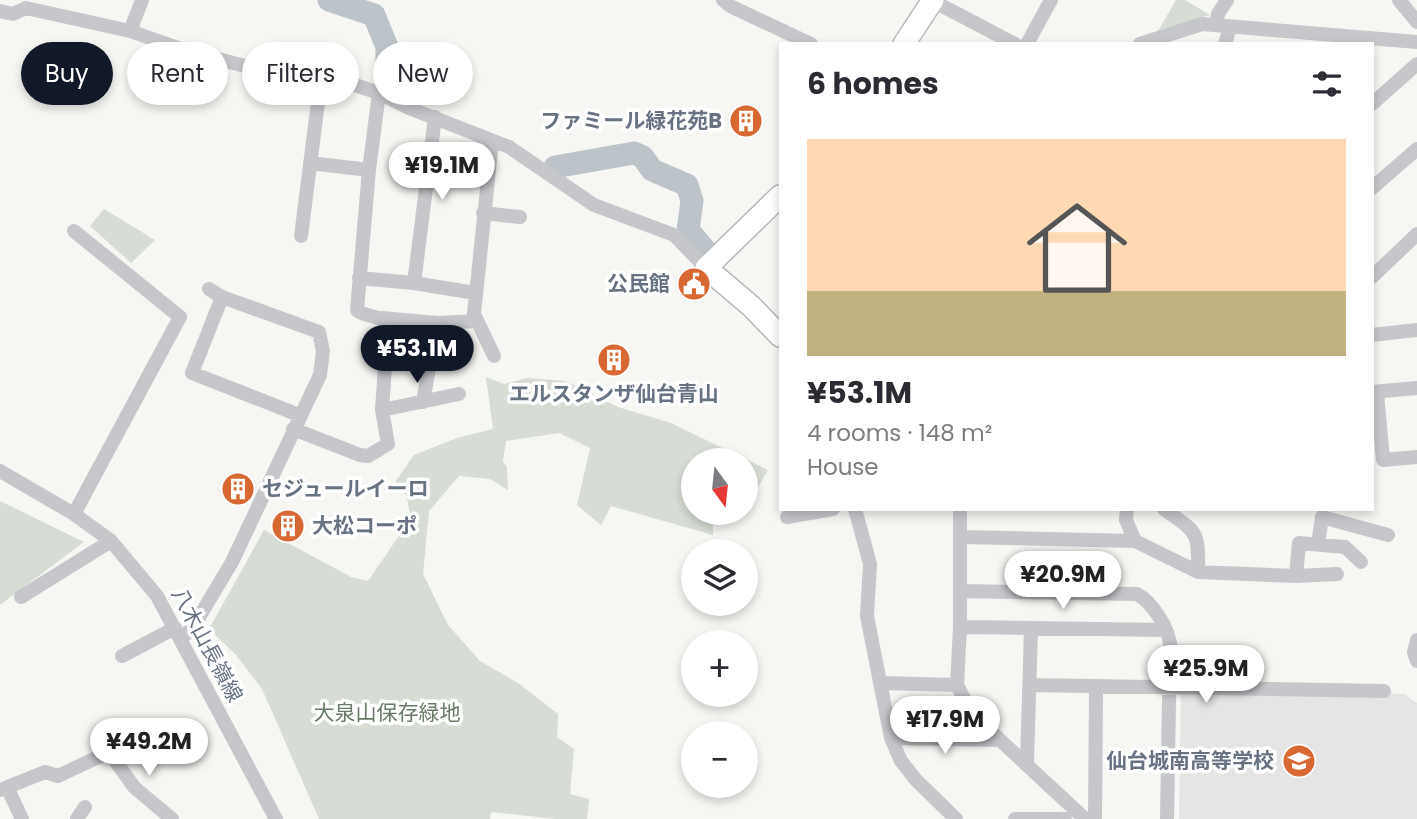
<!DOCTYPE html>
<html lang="en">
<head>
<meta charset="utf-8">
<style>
	body { margin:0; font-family:Poppins,"Noto Sans JP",sans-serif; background:#f7f7f7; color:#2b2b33; height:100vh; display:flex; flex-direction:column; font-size:26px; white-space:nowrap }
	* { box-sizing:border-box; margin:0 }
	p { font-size:23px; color:#7c7c81 }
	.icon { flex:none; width:38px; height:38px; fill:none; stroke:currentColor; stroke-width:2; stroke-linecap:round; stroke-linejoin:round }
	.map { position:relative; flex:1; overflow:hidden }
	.details { position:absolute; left:779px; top:42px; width:595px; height:469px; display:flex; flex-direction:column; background:#fff; border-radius:0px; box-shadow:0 4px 10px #0003 }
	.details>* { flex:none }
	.top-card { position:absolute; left:21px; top:42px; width:653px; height:63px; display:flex; gap:14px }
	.needle { width:46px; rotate:165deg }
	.fabs { position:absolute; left:681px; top:448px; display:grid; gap:14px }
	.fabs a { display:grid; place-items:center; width:77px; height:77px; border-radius:50%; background:#fff; box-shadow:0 4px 10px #0003; font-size:35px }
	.price { position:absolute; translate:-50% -60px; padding:0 16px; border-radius:24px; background:#fff; color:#222; font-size:23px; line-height:46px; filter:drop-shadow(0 2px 4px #0008) }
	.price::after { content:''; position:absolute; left:50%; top:42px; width:21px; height:16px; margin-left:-10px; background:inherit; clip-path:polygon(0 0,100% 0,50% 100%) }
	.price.on { background:#111827; color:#fff }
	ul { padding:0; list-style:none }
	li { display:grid; align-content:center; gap:14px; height:371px; padding:0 28px }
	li+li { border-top:2px solid #e1e1e2 }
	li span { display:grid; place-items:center; height:217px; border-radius:0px; color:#555 }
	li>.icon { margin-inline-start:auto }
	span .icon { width:126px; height:126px; fill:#fffc; stroke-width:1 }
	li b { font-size:30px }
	h2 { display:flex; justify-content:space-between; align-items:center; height:84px; padding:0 28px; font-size:30px }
	.pill { padding:0 24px; border-radius:32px; background:#fff; box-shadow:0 4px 10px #0003; font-size:24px; line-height:63px }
	.pill.on { background:#111827; color:#fff }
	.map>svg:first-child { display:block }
</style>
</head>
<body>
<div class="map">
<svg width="1417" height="819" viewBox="0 0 1417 819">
	<rect width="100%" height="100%" fill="#f6f6f3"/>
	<!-- built -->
	<path fill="#e4e5e4" d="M 1181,690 L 1404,694 L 1417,703 L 1417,819 L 1179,819 Z"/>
	<!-- green -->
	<path fill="#d7ddd4" d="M 1176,0 L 1185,0 L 1210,15 L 1158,31 Z
		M 104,209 L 155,240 L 131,263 L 90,226 Z
		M 486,377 L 504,384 L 527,378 L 566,381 L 618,407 L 671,423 L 768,470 L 746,508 L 746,460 L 693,460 L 693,513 L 713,513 L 713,535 L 611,506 L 601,525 L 577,505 L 590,448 L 559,433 L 506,441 L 503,461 L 507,467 L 508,490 L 490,479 L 459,476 L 429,511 L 423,574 L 448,625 L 480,661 L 518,683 L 558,714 L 557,737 L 574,749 L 570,794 L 589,799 L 587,819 L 555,819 L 491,812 L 490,819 L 319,819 L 262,689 L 236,655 L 209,629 L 264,530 L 351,577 L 368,581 L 411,518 L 406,495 L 395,482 L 414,455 L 457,438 L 493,429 Z
		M 0,501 L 84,542 L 0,605 Z"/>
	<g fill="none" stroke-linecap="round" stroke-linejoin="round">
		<!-- river -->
		<path stroke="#bcc4ca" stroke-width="23" d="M 329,0 L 374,15 L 387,47 L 387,75
			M 555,167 L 634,153 L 643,157 L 652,170 L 687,185 L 692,201 L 688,230 L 705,250"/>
		<defs>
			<path id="secondary" d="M 904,44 L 933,0
				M 780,196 L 706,268 L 751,306 L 780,336"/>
		</defs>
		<!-- secondary casing -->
		<use href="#secondary" stroke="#b7babf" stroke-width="24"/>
		<!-- street -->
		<path stroke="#c5c7cb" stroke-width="14" d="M 723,0 L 730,6 L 811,44
			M 931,0 L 1015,44
			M 1399,0 L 1417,22
			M 0,11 L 13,14 L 26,8 L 130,31 L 184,50 L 256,69 L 278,79 L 343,81 L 379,93 L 409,108 L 509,147 L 594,205 L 674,235 L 706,268
			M 1216,25 L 1218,14 L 1227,0
			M 130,31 L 142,0
			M 1027,44 L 1051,0
			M 1140,44 L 1202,24 L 1417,42
			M 1225,44 L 1230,27
			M 1372,104 L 1417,64
			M 492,141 L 474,314 L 494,356
			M 310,163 L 369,170
			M 1372,188 L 1417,149
			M 483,213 L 520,217
			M 301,236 L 321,79
			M 1372,277 L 1417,234
			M 359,278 L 414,283 L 475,293
			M 414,283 L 435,117
			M 222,297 L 192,373 L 299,415
			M 382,318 L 437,323 L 477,321
			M 1372,335 L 1417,330
			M 1372,392 L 1417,388
			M 1377,392 L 1383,460 L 1417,457
			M 423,402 L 437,323
			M 382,410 L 459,394
			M 293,429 L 360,455 L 368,456 L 388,444 L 382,410 L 388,324 C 379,314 366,318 357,310 L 369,170 L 379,93
			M 0,471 L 74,514 L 111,541 L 157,596 L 276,819
			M 855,509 L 870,564 L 867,616 L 891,738 L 901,761 L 916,780 L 956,819
			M 960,509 L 960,627 L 957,685 L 972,714 L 1085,819
			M 1127,509 L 1126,520 L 1135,541
			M 1164,509 C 1197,533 1199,530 1198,572
			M 74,514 L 180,317 L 74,231
			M 787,517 L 833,509
			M 961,537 L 1135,541 L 1198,572 L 1296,576 L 1299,543 L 1345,547 L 1361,562
			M 1318,544 L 1322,517 L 1388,535
			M 1296,576 L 1337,574
			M 960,591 L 1137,594 C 1152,602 1167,626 1170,643 L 1167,819
			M 21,597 L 111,541
			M 960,627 L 1165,630
			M 180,639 L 192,629 L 232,562 L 320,375 L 323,351 L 319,332 L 222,297 L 209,289
			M 1417,640 L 1414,652 L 1417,661
			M 122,656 L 175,628
			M 882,683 L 957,685
			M 1030,685 L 1384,691
			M 891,738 L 1000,740
			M 1027,763 L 1031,628
			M 7,787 L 22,819
			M 0,790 L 45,772 L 58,776 L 109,752 L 134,787 L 172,819
			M 77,819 L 85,807
			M 1015,819 L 1065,819
			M 1095,819 L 1096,686"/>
		<!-- secondary -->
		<use href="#secondary" stroke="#fff" stroke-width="21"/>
	</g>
	<!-- icons -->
	<defs>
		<symbol id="building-disc" viewBox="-11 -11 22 22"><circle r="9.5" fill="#d86831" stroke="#fff"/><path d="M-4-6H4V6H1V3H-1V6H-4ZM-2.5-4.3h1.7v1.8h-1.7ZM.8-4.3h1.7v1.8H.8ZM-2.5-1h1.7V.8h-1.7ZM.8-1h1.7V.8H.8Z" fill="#fff"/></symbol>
		<symbol id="civic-disc" viewBox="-11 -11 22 22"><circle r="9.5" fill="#d86831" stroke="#fff"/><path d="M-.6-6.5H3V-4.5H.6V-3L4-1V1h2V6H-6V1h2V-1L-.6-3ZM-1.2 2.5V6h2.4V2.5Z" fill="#fff"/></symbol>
		<symbol id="school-disc" viewBox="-11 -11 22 22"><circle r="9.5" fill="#d86831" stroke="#fff"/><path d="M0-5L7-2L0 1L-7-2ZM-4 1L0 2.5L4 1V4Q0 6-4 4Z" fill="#fff"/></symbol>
	</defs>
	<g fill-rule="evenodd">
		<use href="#building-disc" x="727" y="102" width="38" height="38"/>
		<use href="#civic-disc" x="675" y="265" width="38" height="38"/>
		<use href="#building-disc" x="595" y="341" width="38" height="38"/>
		<use href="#building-disc" x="219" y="470" width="38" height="38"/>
		<use href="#building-disc" x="269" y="507" width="38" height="38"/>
		<use href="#school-disc" x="1280" y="742" width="38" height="38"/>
	</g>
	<g text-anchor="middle" stroke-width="7" stroke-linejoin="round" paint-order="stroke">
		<!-- poi labels -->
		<g font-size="21" font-weight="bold" fill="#677382" stroke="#fff" text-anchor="end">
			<text x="722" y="128">ファミール緑花苑B</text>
			<text x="670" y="291">公民館</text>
			<text x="614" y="401" text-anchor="middle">エルスタンザ仙台青山</text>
			<text x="262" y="496" text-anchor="start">セジュールイーロ</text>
			<text x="312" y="533" text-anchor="start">大松コーポ</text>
			<text x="1274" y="768">仙台城南高等学校</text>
		</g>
		<!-- street labels -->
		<g font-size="21" fill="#677382" stroke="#fff">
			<text transform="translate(207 645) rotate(62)" y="7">八木山長嶺線</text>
		</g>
		<!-- park labels -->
		<g font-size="21" fill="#677a65" stroke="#fff">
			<text x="387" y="720">大泉山保存緑地</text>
		</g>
	</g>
</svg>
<div class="fabs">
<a><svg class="needle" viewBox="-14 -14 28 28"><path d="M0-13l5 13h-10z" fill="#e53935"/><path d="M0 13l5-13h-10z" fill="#7c7c81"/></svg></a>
<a><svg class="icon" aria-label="layers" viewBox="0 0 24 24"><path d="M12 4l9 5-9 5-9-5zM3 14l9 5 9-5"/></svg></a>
<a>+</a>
<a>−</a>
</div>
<b class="price" style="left:442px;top:202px">¥19.1M</b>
<b class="price on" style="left:417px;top:385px">¥53.1M</b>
<b class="price" style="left:1063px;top:611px">¥20.9M</b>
<b class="price" style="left:1206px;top:705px">¥25.9M</b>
<b class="price" style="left:945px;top:756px">¥17.9M</b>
<b class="price" style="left:149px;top:778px">¥49.2M</b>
<div class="top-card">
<a class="pill on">Buy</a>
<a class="pill">Rent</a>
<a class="pill">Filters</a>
<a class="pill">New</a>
</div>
<section class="details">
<h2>6 homes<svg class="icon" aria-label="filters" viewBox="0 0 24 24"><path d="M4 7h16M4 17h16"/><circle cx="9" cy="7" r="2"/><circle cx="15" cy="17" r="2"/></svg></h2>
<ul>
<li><span style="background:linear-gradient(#ffd9b3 70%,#c2b280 0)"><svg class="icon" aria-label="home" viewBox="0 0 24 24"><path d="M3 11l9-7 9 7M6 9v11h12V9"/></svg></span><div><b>¥53.1M</b><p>4 rooms · 148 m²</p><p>House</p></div></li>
</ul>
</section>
</div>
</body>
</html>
